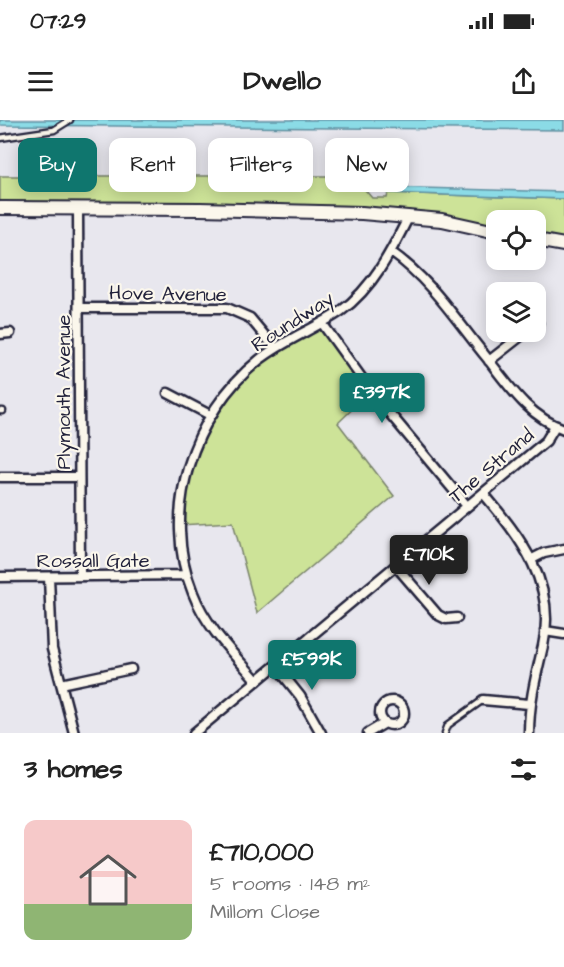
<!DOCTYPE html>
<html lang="en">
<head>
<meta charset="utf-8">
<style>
	body { margin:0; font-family:"Architects Daughter",sans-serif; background:#f6f6f6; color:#222; height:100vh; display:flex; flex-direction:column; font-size:22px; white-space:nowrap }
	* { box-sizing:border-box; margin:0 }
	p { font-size:20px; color:#767676 }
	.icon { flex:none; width:33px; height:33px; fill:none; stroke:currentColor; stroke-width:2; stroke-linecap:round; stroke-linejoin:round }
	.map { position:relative; height:613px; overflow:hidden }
	.panel { display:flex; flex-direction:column; background:#fff; flex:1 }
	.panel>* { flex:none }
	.guide { position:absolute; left:18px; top:18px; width:528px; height:54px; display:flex; gap:12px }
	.tools { position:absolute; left:486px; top:90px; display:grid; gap:12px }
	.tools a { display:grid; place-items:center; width:60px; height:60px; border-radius:12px; background:#fff; box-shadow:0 3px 15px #0003; font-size:30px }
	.price { position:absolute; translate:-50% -51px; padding:0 14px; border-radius:6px; background:#0f766e; color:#fff; font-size:20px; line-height:39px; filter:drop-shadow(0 2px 3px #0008) }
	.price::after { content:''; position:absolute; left:50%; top:36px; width:18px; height:14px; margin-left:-9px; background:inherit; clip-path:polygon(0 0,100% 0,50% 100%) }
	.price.selected { background:#222; color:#fff }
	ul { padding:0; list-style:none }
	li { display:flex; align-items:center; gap:18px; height:150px; padding:0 24px }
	li span { display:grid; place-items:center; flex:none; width:168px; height:120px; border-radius:12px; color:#555 }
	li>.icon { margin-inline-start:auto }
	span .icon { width:72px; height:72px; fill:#fffc; stroke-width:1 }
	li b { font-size:26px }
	h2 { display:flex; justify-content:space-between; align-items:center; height:72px; padding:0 24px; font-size:26px }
	.pill { padding:0 21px; border-radius:12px; background:#fff; box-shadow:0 3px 15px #0003; font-size:21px; line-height:54px }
	.pill.selected { background:#0f766e; color:#fff }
	.status { display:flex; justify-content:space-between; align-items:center; height:42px; padding:0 30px; background:#fff; direction:ltr }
	.status svg { height:16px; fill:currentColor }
	header { display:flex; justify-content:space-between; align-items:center; height:78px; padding:0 24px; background:#fff; font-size:27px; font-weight:700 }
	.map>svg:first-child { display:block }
</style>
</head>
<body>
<div class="status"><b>07:29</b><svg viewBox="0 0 49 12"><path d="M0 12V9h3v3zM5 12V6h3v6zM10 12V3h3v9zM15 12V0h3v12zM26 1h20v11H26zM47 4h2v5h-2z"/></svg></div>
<header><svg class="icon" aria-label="menu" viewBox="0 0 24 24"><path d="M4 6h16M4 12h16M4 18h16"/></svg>Dwello<svg class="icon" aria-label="share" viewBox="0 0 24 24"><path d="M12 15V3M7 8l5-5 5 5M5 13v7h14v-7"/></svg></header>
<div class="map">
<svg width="564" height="613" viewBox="0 0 564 613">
	<rect width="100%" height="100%" fill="#e8e7ee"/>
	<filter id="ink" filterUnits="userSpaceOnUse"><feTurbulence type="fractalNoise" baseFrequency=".0167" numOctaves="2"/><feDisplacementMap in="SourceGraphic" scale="12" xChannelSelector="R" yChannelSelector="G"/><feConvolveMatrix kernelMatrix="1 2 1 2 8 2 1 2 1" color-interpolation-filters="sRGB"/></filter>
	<g filter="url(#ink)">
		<!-- green -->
		<path fill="#cde398" stroke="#78826a" stroke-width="1.5" d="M 0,56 L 353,56 L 372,78 L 387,78 L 388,73 L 564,79 L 564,125 L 536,120 L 536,100 L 496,100 L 496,112 L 442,100 L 0,88 Z
			M 322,203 L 371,271 L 338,303 L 394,376 L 257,493 L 233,402 L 179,405 C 187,342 209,284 258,241 C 276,226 301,215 322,203 Z"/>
		<!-- water -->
		<path fill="#8bdbe6" stroke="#6191a2" stroke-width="1.5" d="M 0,0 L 564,0 L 564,10 L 0,5 Z
			M 388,67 L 564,72 L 564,79 L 388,73 Z"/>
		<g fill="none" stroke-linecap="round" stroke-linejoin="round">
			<defs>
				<path id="lane" d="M 0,18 L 54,10 L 70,0
					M 0,291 L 3,291
					M 445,613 L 448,605 L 483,580"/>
				<path id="street" d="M 78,88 L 80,456
					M 391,132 C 430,159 457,201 487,238 C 509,266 529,297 564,309
					M 79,188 L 227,188 L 250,198 L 275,228
					M 322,203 L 371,271 L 467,386
					M 536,204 L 538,203
					M 0,214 L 10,213
					M 489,241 L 526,212
					M 168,273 L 210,295
					M 0,357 L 79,357
					M 483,373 C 521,418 557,464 543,526 C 536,556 529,582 529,613
					M 532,439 L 544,433 L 564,429
					M 396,446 L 438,495 L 446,499 L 457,498
					M 0,457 L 187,455
					M 49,457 L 52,529 L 74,613
					M 545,511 L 564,514
					M 276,546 L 300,576 L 321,613
					M 257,561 C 234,534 206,507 193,473 C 160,392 192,294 259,240 C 284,220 315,209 341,191 C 373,168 392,130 409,96
					M 61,564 L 131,549
					M 483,580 L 529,584
					M380 593a12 12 0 1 1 24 0a12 12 0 1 1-24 0Z
					M 194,613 L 546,321 L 555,306
					M 368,613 L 385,603"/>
				<path id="secondary" d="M 0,88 L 200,89 L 362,93 L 442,100 L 496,112
					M 536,120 L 564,125"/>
			</defs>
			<!-- lane casing -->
			<use href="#lane" stroke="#22223b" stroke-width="9"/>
			<!-- street casing -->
			<use href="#street" stroke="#22223b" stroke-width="13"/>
			<!-- secondary casing -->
			<use href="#secondary" stroke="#22223b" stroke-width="16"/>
			<!-- lane -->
			<use href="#lane" stroke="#fbf7ec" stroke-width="4.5"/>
			<!-- street -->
			<use href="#street" stroke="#fbf7ec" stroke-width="8"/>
			<!-- secondary -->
			<use href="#secondary" stroke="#fbf7ec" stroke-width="12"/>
		</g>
	</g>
	<g text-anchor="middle" stroke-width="4.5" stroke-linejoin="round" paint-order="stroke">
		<!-- street labels -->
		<g font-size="20" fill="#22223b" stroke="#fbf7ec">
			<text transform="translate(168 173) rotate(1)" y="7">Hove Avenue</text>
			<text transform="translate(292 201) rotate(-33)" y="7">Roundway</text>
			<text transform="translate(63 272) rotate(-90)" y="7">Plymouth Avenue</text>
			<text transform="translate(491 345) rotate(-40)" y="7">The Strand</text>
			<text x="93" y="447">Rossall Gate</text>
		</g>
	</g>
</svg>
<div class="tools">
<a><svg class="icon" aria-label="locate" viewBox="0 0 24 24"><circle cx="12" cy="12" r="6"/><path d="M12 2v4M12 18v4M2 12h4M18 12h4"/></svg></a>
<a><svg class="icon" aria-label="layers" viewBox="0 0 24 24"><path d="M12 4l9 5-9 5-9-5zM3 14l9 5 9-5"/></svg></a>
</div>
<b class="price" style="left:382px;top:304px">£397K</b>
<b class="price selected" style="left:429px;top:466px">£710K</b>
<b class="price" style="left:312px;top:571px">£599K</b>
<div class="guide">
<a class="pill selected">Buy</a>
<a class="pill">Rent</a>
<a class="pill">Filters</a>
<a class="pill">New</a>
</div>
</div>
<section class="panel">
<h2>3 homes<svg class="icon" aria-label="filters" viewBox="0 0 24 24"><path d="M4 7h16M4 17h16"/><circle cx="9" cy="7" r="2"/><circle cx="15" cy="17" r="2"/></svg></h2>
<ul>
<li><span style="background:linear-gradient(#f6c9c9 70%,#8fb573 0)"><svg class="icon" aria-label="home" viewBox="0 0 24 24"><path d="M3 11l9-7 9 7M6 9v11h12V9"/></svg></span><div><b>£710,000</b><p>5 rooms · 148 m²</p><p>Millom Close</p></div></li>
</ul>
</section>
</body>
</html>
